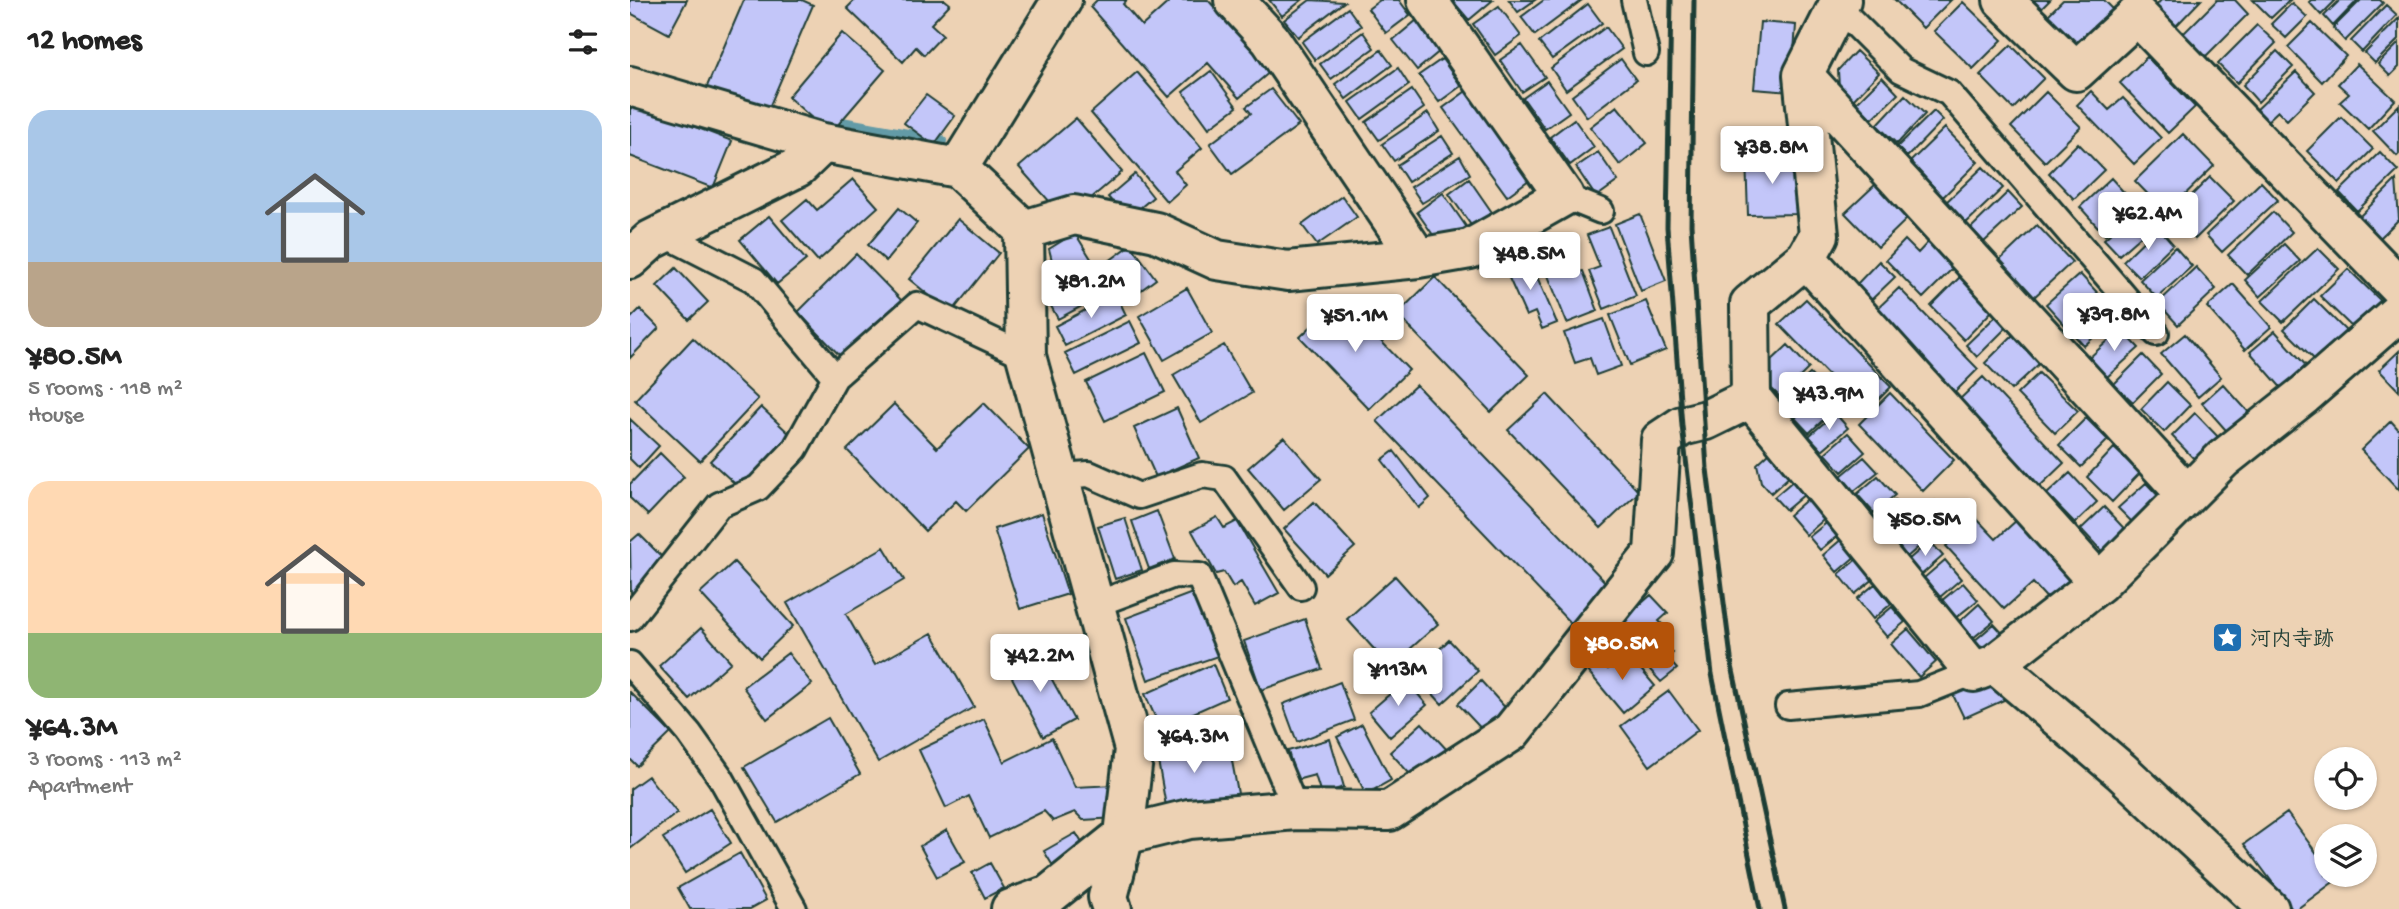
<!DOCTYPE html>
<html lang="en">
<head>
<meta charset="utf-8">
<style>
	body { margin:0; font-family:"Gochi Hand","Klee One",sans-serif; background:#f6f6f6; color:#222; height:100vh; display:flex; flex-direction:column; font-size:26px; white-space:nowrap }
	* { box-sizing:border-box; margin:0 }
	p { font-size:23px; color:#767676 }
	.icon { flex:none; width:38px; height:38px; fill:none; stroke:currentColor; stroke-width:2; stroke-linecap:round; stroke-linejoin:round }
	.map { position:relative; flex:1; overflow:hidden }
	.details { display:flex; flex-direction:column; background:#fff; width:630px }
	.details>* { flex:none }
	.buttons { position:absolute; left:1684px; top:747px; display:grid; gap:14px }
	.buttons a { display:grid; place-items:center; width:63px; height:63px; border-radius:50%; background:#fff; box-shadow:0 2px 5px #0004; font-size:35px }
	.price { position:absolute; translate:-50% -60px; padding:0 16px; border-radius:7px; background:#fff; color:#222; font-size:23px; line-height:46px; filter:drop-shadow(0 2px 4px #0008) }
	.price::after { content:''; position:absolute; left:50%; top:42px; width:21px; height:16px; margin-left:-10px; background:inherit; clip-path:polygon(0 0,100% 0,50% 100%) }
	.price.on { background:#b45309; color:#fff }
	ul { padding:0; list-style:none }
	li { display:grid; align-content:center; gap:14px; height:371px; padding:0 28px }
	li span { display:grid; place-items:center; height:217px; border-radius:21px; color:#555 }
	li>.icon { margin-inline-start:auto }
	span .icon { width:126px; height:126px; fill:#fffc; stroke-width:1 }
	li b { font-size:30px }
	h2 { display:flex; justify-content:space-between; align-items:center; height:84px; padding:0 28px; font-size:30px }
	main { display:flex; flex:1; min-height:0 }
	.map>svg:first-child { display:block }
</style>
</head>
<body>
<main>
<section class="details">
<h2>12 homes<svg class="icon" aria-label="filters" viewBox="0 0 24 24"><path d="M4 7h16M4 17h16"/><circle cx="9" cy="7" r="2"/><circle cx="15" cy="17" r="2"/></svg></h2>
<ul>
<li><span style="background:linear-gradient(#a9c7e8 70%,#b9a48a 0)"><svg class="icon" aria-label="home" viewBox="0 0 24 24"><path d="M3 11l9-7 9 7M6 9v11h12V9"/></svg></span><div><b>¥80.5M</b><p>5 rooms · 118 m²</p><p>House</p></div></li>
<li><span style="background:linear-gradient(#ffd9b3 70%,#8fb573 0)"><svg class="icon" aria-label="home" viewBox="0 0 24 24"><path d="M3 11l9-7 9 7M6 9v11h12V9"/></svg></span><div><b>¥64.3M</b><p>3 rooms · 113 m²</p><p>Apartment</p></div></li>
</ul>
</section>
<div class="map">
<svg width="1769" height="909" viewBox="0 0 1769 909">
	<rect width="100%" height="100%" fill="#edd2b4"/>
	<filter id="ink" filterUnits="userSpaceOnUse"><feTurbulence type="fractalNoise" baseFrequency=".0143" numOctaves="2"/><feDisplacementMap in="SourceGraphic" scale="14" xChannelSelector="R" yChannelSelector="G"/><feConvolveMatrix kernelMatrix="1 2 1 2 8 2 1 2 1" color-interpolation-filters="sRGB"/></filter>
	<g filter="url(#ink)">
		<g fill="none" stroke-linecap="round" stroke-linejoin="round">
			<!-- stream -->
			<path stroke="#649ba7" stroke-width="12" d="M 196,130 L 206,122 L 311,141"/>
		</g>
		<!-- building -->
		<path fill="#c3c6f9" stroke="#1f3d34" stroke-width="2" d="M 0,0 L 57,0 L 39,34 L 0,13 Z
			M 114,0 L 172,0 L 183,5 L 135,117 L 75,91 Z
			M 225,0 L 315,0 L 320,4 L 301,24 L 313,35 L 294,55 L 286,47 L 273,62 L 217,8 Z
			M 467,0 L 497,0 L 493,4 L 512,26 L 541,0 L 578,0 L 641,71 L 609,98 L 578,63 L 539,97 L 460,7 Z
			M 639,0 L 672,0 L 652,16 Z
			M 680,0 L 714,2 L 668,37 L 654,20 Z
			M 750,0 L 769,0 L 780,15 L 756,33 L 738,9 Z
			M 822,0 L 863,0 L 839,20 Z
			M 879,0 L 905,0 L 888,12 Z
			M 914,0 L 952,0 L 905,35 L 891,17 Z
			M 1265,0 L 1321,0 L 1293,28 Z
			M 1396,0 L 1420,0 L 1408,12 Z
			M 1433,0 L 1474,0 L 1488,14 L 1450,51 L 1416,17 Z
			M 1531,0 L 1571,0 L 1545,27 L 1525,7 Z
			M 1587,0 L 1605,0 L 1618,14 L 1575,57 L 1553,34 Z
			M 1623,0 L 1660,0 L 1641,18 Z
			M 1681,0 L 1706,0 L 1691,15 L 1679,2 Z
			M 1710,0 L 1728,0 L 1703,26 L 1694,16 Z
			M 1731,0 L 1750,0 L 1753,3 L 1715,41 L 1703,28 Z
			M 1333,2 L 1372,40 L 1343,69 L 1304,31 Z
			M 1662,3 L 1677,17 L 1656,38 L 1641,24 Z
			M 958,4 L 972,23 L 922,59 L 909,42 Z
			M 1756,5 L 1767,15 L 1732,52 L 1721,41 Z
			M 869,6 L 891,36 L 865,55 L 843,24 Z
			M 718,8 L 731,26 L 685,60 L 672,42 Z
			M 1769,18 L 1769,39 L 1745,63 L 1735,53 Z
			M 787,20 L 811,50 L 787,70 L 763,40 Z
			M 1130,22 L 1166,25 L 1161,92 L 1124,89 Z
			M 1682,23 L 1716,56 L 1692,82 L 1658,47 Z
			M 1627,25 L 1646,43 L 1607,83 L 1588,64 Z
			M 976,27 L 992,49 L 936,90 L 921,68 Z
			M 733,32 L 744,48 L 701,79 L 690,64 Z
			M 212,33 L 255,70 L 200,134 L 158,97 Z
			M 1769,43 L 1769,67 L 1760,76 L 1748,64 Z
			M 892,45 L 915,77 L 892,92 L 870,60 Z
			M 1381,45 L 1414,78 L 1383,109 L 1350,75 Z
			M 751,50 L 762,65 L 716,99 L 705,84 Z
			M 1226,51 L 1249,73 L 1223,100 L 1209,87 L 1208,70 Z
			M 1647,51 L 1663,67 L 1628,102 L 1613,85 Z
			M 1517,57 L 1565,107 L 1538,133 L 1490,83 Z
			M 812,59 L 831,86 L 809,102 L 789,75 Z
			M 991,59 L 1006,80 L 957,117 L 942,96 Z
			M 1727,64 L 1765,100 L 1738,129 L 1710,102 L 1719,94 L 1708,84 Z
			M 768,68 L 779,85 L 732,119 L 720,102 Z
			M 581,71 L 607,107 L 579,128 L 553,92 Z
			M 507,72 L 572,148 L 545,171 L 556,185 L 537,202 L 461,113 Z
			M 1666,72 L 1685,92 L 1657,120 L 1648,111 L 1634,124 L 1623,113 Z
			M 1252,77 L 1268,94 L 1242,119 L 1226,103 Z
			M 917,81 L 939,112 L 915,129 L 893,98 Z
			M 641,89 L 669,125 L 602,174 L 580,144 L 621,113 L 616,107 Z
			M 839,89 L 903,177 L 877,196 L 813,108 Z
			M 782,90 L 794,108 L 749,140 L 736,122 Z
			M 1461,91 L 1479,110 L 1493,98 L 1531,138 L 1504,164 L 1447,105 Z
			M 1416,92 L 1451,127 L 1415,162 L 1381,127 Z
			M 296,95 L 325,116 L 304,145 L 274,123 Z
			M 1275,95 L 1295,114 L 1267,144 L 1247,125 Z
			M 0,102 L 102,141 L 83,188 L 0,156 Z
			M 1769,105 L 1769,154 L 1767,156 L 1743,131 Z
			M 987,106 L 1017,143 L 990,165 L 960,127 Z
			M 1304,111 L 1313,120 L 1277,157 L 1267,147 Z
			M 798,113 L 809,131 L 764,161 L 752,144 Z
			M 1711,117 L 1743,149 L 1709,183 L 1677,151 Z
			M 446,118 L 492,172 L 453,205 L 427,210 L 389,167 Z
			M 944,119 L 964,147 L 940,165 L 920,137 Z
			M 1315,128 L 1348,162 L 1313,197 L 1280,162 Z
			M 1553,134 L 1584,166 L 1536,213 L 1505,181 Z
			M 812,136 L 823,153 L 778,182 L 767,165 Z
			M 1448,143 L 1474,170 L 1444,199 L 1419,173 Z
			M 968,152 L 988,181 L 966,197 L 946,167 Z
			M 1750,152 L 1768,171 L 1727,211 L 1709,192 Z
			M 830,156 L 840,174 L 792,203 L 781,187 Z
			M 1167,156 L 1168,214 L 1118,215 L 1116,158 Z
			M 1353,167 L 1373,188 L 1334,225 L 1314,204 Z
			M 505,174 L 523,197 L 497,219 L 478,197 Z
			M 1580,177 L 1604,201 L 1565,239 L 1542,215 Z
			M 1481,178 L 1507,207 L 1475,235 L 1450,207 Z
			M 223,179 L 248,207 L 188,261 L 152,220 L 177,199 L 187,210 Z
			M 839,179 L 868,221 L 848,235 L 819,194 Z
			M 1766,180 L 1769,219 L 1750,238 L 1729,217 Z
			M 1631,182 L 1648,200 L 1592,252 L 1576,235 Z
			M 1246,184 L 1278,218 L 1248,247 L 1215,213 Z
			M 1378,192 L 1392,207 L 1354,242 L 1341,228 Z
			M 813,193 L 842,235 L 808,242 L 787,212 Z
			M 712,196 L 727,217 L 687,245 L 672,225 Z
			M 269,208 L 287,223 L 256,261 L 238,245 Z
			M 1509,209 L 1523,225 L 1489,255 L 1474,239 Z
			M 1643,212 L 1662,232 L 1617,275 L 1598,255 Z
			M 1010,214 L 1036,281 L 1011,291 L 985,224 Z
			M 139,216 L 176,260 L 147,284 L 110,240 Z
			M 328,219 L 369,253 L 321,313 L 279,279 Z
			M 1407,225 L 1442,262 L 1403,298 L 1368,262 Z
			M 979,227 L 1006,296 L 974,309 L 959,271 L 970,267 L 957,235 Z
			M 1528,227 L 1543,244 L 1509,277 L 1493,261 Z
			M 445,233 L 463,262 L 428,284 L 419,249 Z
			M 1275,240 L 1288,253 L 1300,240 L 1325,266 L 1293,298 L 1256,260 Z
			M 1654,244 L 1670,261 L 1630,297 L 1615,280 Z
			M 501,245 L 526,279 L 499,299 L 475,264 Z
			M 1545,247 L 1562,266 L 1527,298 L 1510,280 Z
			M 1688,248 L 1709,269 L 1653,322 L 1632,301 Z
			M 934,249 L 943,272 L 953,271 L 968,311 L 937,323 L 911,258 Z
			M 226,254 L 274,303 L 215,361 L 168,312 Z
			M 898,256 L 927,323 L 912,329 L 905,312 L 896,316 L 874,267 Z
			M 1249,261 L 1265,277 L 1240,301 L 1225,286 Z
			M 1566,267 L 1586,289 L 1548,325 L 1528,303 Z
			M 46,268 L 78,302 L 59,320 L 27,286 Z
			M 468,269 L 480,291 L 428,319 L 416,297 Z
			M 1718,269 L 1751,301 L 1724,329 L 1690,296 Z
			M 1450,274 L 1488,315 L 1454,346 L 1416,304 Z
			M 1331,276 L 1364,309 L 1334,340 L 1301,306 Z
			M 805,277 L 899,375 L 861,412 L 767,314 Z
			M 1603,284 L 1641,327 L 1615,350 L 1577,307 Z
			M 557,288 L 582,333 L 534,360 L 509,316 Z
			M 1269,288 L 1348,369 L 1325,392 L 1245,311 Z
			M 486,294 L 496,315 L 435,346 L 425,326 Z
			M 710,299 L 779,370 L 739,409 L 670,337 Z
			M 1176,299 L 1261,387 L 1235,413 L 1149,324 Z
			M 1684,299 L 1721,336 L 1691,366 L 1654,329 Z
			M 1016,301 L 1036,350 L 1000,365 L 980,315 Z
			M 10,309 L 29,328 L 0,358 L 0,319 Z
			M 1369,313 L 1380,324 L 1347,357 L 1336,345 Z
			M 974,319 L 991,366 L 966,375 L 960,358 L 945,363 L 934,333 Z
			M 500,321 L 511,343 L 446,375 L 435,353 Z
			M 1491,329 L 1509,348 L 1477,377 L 1459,358 Z
			M 1645,331 L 1679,369 L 1654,391 L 1620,352 Z
			M 1384,334 L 1411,362 L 1381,390 L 1355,363 Z
			M 1555,334 L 1591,377 L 1568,397 L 1531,354 Z
			M 63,338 L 128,399 L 70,461 L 5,400 Z
			M 594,345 L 622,393 L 571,423 L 543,375 Z
			M 1158,345 L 1179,368 L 1150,397 L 1137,384 L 1138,364 Z
			M 1769,351 L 1769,391 L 1749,370 Z
			M 516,353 L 535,392 L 475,421 L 456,382 Z
			M 1513,355 L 1531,374 L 1503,402 L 1484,384 Z
			M 1409,373 L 1448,411 L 1425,433 L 1387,394 Z
			M 1180,374 L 1192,387 L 1163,413 L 1151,400 Z
			M 1353,377 L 1434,463 L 1410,486 L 1329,400 Z
			M 1537,382 L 1560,405 L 1534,432 L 1511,409 Z
			M 1593,384 L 1623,417 L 1602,437 L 1572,403 Z
			M 786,385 L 982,589 L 943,626 L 747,421 Z
			M 1260,393 L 1324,460 L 1293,491 L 1229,424 Z
			M 917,394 L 1009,492 L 971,528 L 878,430 Z
			M 1191,394 L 1205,409 L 1179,433 L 1165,418 Z
			M 354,403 L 399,449 L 336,511 L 326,501 L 295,531 L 217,450 L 264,404 L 307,448 Z
			M 131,407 L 163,437 L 113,491 L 80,461 Z
			M 547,408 L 569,458 L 526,477 L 504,428 Z
			M 1205,413 L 1218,428 L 1192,450 L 1179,436 Z
			M 1565,413 L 1591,440 L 1568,463 L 1542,436 Z
			M 1456,418 L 1478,440 L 1451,467 L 1429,445 Z
			M 0,419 L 29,446 L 9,468 L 0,459 Z
			M 1761,421 L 1769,430 L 1769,490 L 1731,450 Z
			M 1218,433 L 1235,452 L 1212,472 L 1195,453 Z
			M 654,437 L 691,479 L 654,510 L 618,468 Z
			M 1484,448 L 1510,473 L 1482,502 L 1457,477 Z
			M 764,451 L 800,498 L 789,508 L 752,460 Z
			M 1140,452 L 1161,475 L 1141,493 L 1131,482 L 1127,464 Z
			M 30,453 L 54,477 L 18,515 L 0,498 L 0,484 Z
			M 1234,457 L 1248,472 L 1224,491 L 1211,476 Z
			M 1440,473 L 1467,502 L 1445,523 L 1417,494 Z
			M 1248,476 L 1265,495 L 1244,513 L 1227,494 Z
			M 1165,479 L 1176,493 L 1156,510 L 1144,497 Z
			M 1516,483 L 1536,504 L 1509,529 L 1488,508 Z
			M 1181,496 L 1198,516 L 1176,535 L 1159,515 Z
			M 1265,500 L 1280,516 L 1262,533 L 1247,516 Z
			M 1305,501 L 1319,517 L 1304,530 L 1290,514 Z
			M 684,502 L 725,547 L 695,574 L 654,529 Z
			M 1474,507 L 1503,538 L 1480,560 L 1451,529 Z
			M 527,511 L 545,559 L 519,569 L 502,521 Z
			M 412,513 L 438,594 L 390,609 L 364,529 Z
			M 587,517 L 594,528 L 607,521 L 649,593 L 625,606 L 611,582 L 603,587 L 594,572 L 586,574 L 562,531 Z
			M 495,518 L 512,570 L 485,579 L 468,526 Z
			M 1346,518 L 1366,539 L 1388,519 L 1444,582 L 1421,603 L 1403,583 L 1374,609 L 1316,546 Z
			M 1200,520 L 1211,533 L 1190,550 L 1179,537 Z
			M 1284,521 L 1299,538 L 1277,557 L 1262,540 Z
			M 9,534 L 37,562 L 1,597 L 0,542 Z
			M 1213,538 L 1227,555 L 1207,572 L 1193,555 Z
			M 1300,541 L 1313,556 L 1290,576 L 1277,561 Z
			M 254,547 L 274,580 L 216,614 L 245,665 L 302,633 L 344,707 L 248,762 L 157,603 Z
			M 1228,558 L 1245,578 L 1225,594 L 1209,574 Z
			M 1315,560 L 1331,579 L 1310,597 L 1294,578 Z
			M 104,562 L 163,626 L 130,658 L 70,593 Z
			M 765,576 L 808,624 L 760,667 L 717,619 Z
			M 1333,583 L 1348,600 L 1324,619 L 1310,602 Z
			M 1245,584 L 1261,604 L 1243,619 L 1227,599 Z
			M 565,592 L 588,656 L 518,680 L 496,618 Z
			M 1021,595 L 1038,613 L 1029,621 L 1039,632 L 1031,639 L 1043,653 L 1037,658 L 1047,669 L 1031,682 L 983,629 Z
			M 1349,604 L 1364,621 L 1343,638 L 1329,622 Z
			M 1262,607 L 1275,622 L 1257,637 L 1244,622 Z
			M 675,619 L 692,669 L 631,690 L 614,641 Z
			M 1364,624 L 1377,638 L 1356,656 L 1343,642 Z
			M 71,628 L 101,662 L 59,699 L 29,666 Z
			M 1278,629 L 1306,662 L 1289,677 L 1261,644 Z
			M 819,640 L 848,671 L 812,704 L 784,673 Z
			M 407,652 L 444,720 L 413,737 L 377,668 Z
			M 158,653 L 182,684 L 137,719 L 113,687 Z
			M 997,653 L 1025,686 L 993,713 L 957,670 L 969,659 L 978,669 Z
			M 583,664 L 597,698 L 530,728 L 515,694 Z
			M 1363,677 L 1374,700 L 1334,718 L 1323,695 Z
			M 776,680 L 797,705 L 760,737 L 739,712 Z
			M 851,681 L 881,714 L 858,736 L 828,704 Z
			M 710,682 L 724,720 L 667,742 L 653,704 Z
			M 1039,691 L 1068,730 L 1020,766 L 991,726 Z
			M 0,692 L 41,733 L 7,766 L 0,759 Z
			M 198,718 L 230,774 L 147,822 L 114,767 Z
			M 354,719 L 374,762 L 422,738 L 445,787 L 485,785 L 487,818 L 453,820 L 445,812 L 423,821 L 414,811 L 359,838 L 339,796 L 316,808 L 289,750 Z
			M 792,723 L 820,753 L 788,783 L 760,752 Z
			M 732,724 L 761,780 L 736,794 L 707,737 Z
			M 555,733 L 559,758 L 600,750 L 609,799 L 537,812 L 524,738 Z
			M 700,739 L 714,787 L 691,794 L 685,775 L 666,780 L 658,751 Z
			M 18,776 L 47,813 L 0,849 L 0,789 Z
			M 80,809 L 101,843 L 55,873 L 33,838 Z
			M 1657,813 L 1696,866 L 1696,875 L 1703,875 L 1706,880 L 1667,909 L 1662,909 L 1614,844 Z
			M 317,830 L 335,862 L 307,877 L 290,846 Z
			M 446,833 L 458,853 L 426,871 L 414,851 Z
			M 110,853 L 136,900 L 120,909 L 60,909 L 48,888 Z
			M 360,863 L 374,888 L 355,898 L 342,873 Z"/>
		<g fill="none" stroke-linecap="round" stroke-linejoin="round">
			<defs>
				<path id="service" d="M 1004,0 L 1016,53
					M 1208,7 L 1271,70 L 1319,93 L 1526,333
					M 934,196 L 971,211
					M 34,234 L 124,280 L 205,377
					M 429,476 L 459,474 L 509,496 L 572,475 L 594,478 L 671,587
					M 464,605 L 544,575 L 569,576 L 666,810
					M 0,618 L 89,505 L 128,488 L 165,449 L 205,377 L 287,305 L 396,356
					M 0,664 L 59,733 L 91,778 L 164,909
					M 1158,706 L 1289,694 L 1344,672"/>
				<path id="minor" d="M 604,0 L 640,39 L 788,258
					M 1373,0 L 1446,71 L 1507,15 L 1769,287
					M 1173,75 L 1557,495
					M 0,86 L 193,143 L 328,168 L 394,230 L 396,356 L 504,749 L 494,835
					M 328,168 L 432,0
					M 394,230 L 444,215 L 526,232 L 587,260 L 658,271 L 788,258 L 840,249 L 934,196 L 797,0
					M 1176,258 L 1469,583
					M 0,259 L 21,240 L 168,167 L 193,143
					M 1121,398 L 1344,672 L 1365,664 L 1469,583 L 1593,459 L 1674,395 L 1769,312
					M 1365,664 L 1491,771 L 1639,909
					M 381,909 L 419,895 L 494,835 L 559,819 L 666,810 L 759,811 L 881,732 L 1024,553 L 1031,440 L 1052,426 L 1076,420 L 1121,398 L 1120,304 L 1176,258 L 1189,235 L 1173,75 L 1211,0"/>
				<path id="tertiary" d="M 482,909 L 478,897 L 494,835"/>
			</defs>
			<!-- service casing -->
			<use href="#service" stroke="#1f3d34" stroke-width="30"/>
			<!-- minor casing -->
			<use href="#minor" stroke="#1f3d34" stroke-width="44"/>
			<!-- tertiary casing -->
			<use href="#tertiary" stroke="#1f3d34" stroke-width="44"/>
			<!-- service -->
			<use href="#service" stroke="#edd2b4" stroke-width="24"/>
			<!-- minor -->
			<use href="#minor" stroke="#edd2b4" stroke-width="38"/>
			<!-- tertiary -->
			<use href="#tertiary" stroke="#edd2b4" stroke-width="38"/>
			<!-- rail -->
			<path stroke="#1f3d34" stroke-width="5" d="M 1041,0 L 1037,227 L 1052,426 L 1082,674 L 1130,909
				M 1064,0 L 1061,225 L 1077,469 L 1102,666 L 1155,909"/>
		</g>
	</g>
	<!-- icons -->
	<defs>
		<symbol id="sight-square" viewBox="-11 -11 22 22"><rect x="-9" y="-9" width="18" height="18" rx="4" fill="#1f6fb2" stroke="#edd2b4"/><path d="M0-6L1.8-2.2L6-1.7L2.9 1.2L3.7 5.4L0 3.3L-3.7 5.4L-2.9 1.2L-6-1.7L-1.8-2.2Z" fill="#fff"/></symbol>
	</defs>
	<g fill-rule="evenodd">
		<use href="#sight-square" x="1580" y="620" width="35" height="35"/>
	</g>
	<g text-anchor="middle" stroke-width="5" stroke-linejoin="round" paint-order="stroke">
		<!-- poi labels -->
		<g font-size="21" font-weight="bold" fill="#1f3d34" stroke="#edd2b4" text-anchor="start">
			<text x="1620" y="645">河内寺跡</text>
		</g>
	</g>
</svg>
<div class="buttons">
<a><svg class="icon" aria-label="locate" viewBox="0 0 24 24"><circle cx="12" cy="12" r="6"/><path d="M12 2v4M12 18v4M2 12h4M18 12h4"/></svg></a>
<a><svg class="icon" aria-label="layers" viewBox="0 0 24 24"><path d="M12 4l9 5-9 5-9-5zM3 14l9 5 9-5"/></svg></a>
</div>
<b class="price" style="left:1142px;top:186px">¥38.8M</b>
<b class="price" style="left:1518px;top:252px">¥62.4M</b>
<b class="price" style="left:900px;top:292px">¥48.5M</b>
<b class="price" style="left:461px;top:320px">¥81.2M</b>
<b class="price" style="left:1484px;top:353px">¥39.8M</b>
<b class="price" style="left:725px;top:354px">¥51.1M</b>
<b class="price" style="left:1199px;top:432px">¥43.9M</b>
<b class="price" style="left:1295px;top:558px">¥50.5M</b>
<b class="price on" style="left:992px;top:682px">¥80.5M</b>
<b class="price" style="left:410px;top:694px">¥42.2M</b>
<b class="price" style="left:768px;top:708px">¥113M</b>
<b class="price" style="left:564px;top:775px">¥64.3M</b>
</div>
</main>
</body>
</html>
